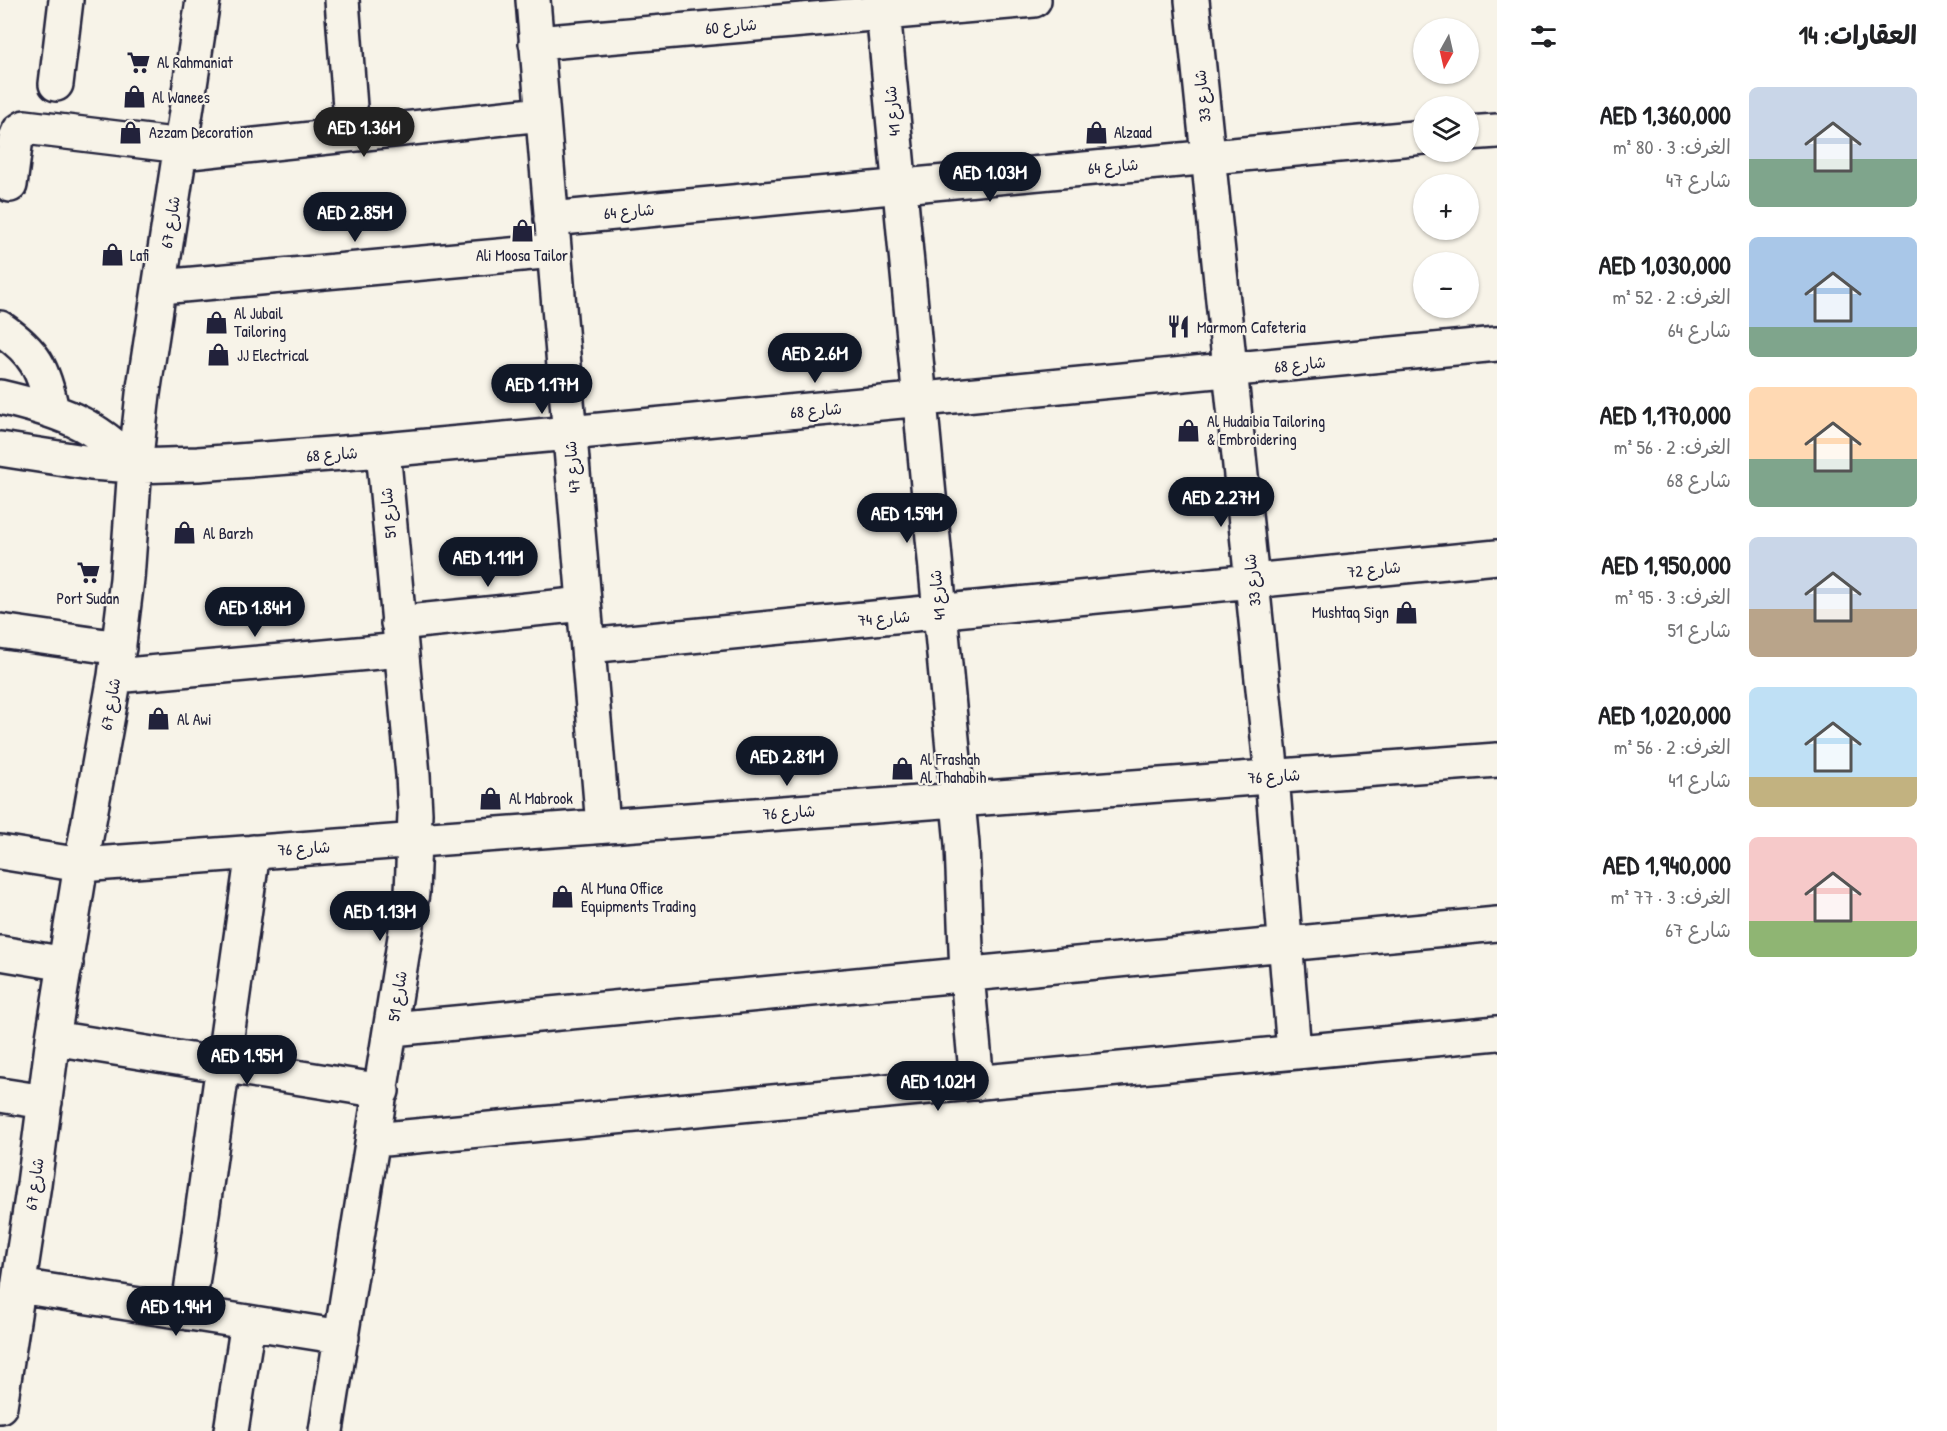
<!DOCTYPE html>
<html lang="ar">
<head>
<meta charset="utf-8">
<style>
	body { margin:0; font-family:"Patrick Hand","Playpen Sans Arabic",sans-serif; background:#f2f2f2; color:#202124; direction:rtl; height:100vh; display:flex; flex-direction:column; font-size:22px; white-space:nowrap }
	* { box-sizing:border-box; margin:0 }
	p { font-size:20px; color:#757577 }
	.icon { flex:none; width:33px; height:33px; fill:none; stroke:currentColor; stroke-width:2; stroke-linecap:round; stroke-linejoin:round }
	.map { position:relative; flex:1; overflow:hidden; direction:ltr }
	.side { display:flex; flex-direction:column; background:#fff; width:450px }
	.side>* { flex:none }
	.needle { width:39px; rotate:188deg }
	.tools { position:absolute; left:1413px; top:18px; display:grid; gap:12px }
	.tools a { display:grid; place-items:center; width:66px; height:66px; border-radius:50%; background:#fff; box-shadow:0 2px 4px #0004; font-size:30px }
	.price { position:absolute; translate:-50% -51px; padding:0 14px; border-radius:21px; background:#111827; color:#fff; font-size:20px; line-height:39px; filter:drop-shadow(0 2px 3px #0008) }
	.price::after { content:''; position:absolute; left:50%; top:36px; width:18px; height:14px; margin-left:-9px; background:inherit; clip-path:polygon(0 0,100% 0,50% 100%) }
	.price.on { background:#222; color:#fff }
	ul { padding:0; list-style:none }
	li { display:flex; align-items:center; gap:18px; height:150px; padding:0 30px }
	li span { display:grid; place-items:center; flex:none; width:168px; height:120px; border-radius:9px; color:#555 }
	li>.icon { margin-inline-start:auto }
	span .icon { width:72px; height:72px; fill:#fffc; stroke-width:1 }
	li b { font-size:26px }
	h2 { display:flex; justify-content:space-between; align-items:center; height:72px; padding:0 30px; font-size:26px }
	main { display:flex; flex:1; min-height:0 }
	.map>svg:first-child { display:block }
</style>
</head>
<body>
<main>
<section class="side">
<h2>العقارات: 14<svg class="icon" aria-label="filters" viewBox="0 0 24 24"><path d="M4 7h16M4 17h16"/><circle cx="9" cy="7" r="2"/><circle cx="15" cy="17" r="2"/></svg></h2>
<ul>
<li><span style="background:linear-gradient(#c9d6e8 60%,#7fa58c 0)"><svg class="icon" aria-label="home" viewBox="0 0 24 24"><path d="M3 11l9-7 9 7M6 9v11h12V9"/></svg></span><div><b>AED 1,360,000</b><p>الغرف: 3 · 80 m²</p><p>شارع 47</p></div></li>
<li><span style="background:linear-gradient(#a9c7e8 75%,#7fa58c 0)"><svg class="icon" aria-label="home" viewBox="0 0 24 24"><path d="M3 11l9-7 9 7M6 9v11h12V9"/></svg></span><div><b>AED 1,030,000</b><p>الغرف: 2 · 52 m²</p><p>شارع 64</p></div></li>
<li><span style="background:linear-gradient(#ffd9b3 60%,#7fa58c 0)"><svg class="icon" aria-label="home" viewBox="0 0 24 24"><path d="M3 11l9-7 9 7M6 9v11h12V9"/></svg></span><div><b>AED 1,170,000</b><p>الغرف: 2 · 56 m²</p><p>شارع 68</p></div></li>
<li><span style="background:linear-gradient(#c9d6e8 60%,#b9a48a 0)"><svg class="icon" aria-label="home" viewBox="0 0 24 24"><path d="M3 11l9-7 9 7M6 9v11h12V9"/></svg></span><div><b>AED 1,950,000</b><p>الغرف: 3 · 95 m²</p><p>شارع 51</p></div></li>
<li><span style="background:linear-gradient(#bfe0f5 75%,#c2b280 0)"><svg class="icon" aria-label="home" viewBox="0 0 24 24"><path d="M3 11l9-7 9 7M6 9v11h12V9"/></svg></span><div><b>AED 1,020,000</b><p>الغرف: 2 · 56 m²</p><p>شارع 41</p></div></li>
<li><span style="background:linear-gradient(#f6c9c9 70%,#8fb573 0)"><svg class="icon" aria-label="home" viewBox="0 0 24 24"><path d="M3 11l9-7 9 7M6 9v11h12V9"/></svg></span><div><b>AED 1,940,000</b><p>الغرف: 3 · 77 m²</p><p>شارع 67</p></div></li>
</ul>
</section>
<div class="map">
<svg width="1497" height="1431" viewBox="0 0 1497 1431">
	<rect width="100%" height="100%" fill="#f7f3e8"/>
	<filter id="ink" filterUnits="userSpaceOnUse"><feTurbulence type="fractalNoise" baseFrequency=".0167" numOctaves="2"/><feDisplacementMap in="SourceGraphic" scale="12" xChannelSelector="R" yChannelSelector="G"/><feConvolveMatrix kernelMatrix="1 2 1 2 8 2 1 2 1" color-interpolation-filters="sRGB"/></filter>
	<g filter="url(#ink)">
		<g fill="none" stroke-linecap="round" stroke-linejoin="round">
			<defs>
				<path id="minor" d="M 342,0 L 352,134
					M 533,0 L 603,826
					M 882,0 L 962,844 L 967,975 L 977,1083
					M 1192,0 L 1272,776 L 1294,1052
					M 536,43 L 1034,0
					M 56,84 L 66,0
					M 1468,133 L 1497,131
					M 181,153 L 542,114
					M 10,185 L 16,138 L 19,131 L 25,127 L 182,146
					M 551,219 L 1424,137
					M 161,287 L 554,251
					M 0,328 C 35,352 44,369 52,411
					M 0,397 C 56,410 95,422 135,466
					M 0,449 L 91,463 L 135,466 L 198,464 L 383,450 L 569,433 L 1497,344
					M 398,623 L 584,604
					M 0,631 L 119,648
					M 588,646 L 1497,557
					M 115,676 L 401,650
					M 0,852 L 81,865 L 1497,760
					M 0,953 L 66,964
					M 392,1029 L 1497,924
					M 53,1038 L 382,1091
					M 0,1095 L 45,1102
					M 374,1140 L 1497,1033
					M 19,1286 L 342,1337
					M 188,1313 L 253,852
					M 0,1406 L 34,1184 L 53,1038 L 81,865 L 115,676 L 127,579 L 135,466 L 143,394 L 203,0
					M 231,1431 L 248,1322
					M 326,1431 L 412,893 L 415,813 L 413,775 L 383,450"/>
			</defs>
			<!-- minor casing -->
			<use href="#minor" stroke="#22223b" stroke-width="38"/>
			<!-- minor -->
			<use href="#minor" stroke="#f7f3e8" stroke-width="33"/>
		</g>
	</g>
	<!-- icons -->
	<defs>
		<symbol id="supermarket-bare" viewBox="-9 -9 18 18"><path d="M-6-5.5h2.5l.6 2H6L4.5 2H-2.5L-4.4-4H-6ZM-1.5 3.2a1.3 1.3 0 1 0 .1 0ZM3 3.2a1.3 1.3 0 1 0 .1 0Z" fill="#22223b" stroke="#f7f3e8" stroke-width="2.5" paint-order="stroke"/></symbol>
		<symbol id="shop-bare" viewBox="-9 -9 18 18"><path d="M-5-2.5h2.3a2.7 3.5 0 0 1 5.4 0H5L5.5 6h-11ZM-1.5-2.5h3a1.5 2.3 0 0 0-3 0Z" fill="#22223b" stroke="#f7f3e8" stroke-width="2.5" paint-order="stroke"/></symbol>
		<symbol id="restaurant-bare" viewBox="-9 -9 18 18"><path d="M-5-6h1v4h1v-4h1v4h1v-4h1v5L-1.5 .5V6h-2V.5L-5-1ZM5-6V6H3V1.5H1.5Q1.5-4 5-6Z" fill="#22223b" stroke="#f7f3e8" stroke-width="2.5" paint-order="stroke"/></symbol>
	</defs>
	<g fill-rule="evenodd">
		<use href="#supermarket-bare" x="122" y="46" width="33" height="33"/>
		<use href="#shop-bare" x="118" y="80" width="33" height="33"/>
		<use href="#shop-bare" x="114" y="116" width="33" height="33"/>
		<use href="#shop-bare" x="1080" y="116" width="33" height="33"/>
		<use href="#shop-bare" x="506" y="214" width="33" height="33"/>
		<use href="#shop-bare" x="96" y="238" width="33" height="33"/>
		<use href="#shop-bare" x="200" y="306" width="33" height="33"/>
		<use href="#restaurant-bare" x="1162" y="310" width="33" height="33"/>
		<use href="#shop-bare" x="202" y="338" width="33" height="33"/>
		<use href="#shop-bare" x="1172" y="414" width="33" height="33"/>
		<use href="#shop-bare" x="168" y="516" width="33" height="33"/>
		<use href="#supermarket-bare" x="72" y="556" width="33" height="33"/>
		<use href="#shop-bare" x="1390" y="596" width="33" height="33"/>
		<use href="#shop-bare" x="142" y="702" width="33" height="33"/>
		<use href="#shop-bare" x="886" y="752" width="33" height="33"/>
		<use href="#shop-bare" x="474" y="782" width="33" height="33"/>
		<use href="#shop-bare" x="546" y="880" width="33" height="33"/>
	</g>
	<g text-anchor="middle" stroke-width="4.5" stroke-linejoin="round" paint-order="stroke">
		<!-- street labels -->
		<g font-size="16" fill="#22223b" stroke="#f7f3e8">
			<text transform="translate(731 26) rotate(-5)" y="6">شارع 60</text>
			<text transform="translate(1202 96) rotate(-96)" y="6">شارع 33</text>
			<text transform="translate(892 111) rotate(-95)" y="6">شارع 41</text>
			<text transform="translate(1113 166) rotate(-5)" y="6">شارع 64</text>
			<text transform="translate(629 211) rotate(-5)" y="6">شارع 64</text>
			<text transform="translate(170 222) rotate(-81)" y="6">شارع 67</text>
			<text transform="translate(1300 364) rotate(-6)" y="6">شارع 68</text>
			<text transform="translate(816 410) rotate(-5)" y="6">شارع 68</text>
			<text transform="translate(332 454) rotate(-4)" y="6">شارع 68</text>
			<text transform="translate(572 467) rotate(-95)" y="6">شارع 47</text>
			<text transform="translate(388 513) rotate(-95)" y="6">شارع 51</text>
			<text transform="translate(1374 569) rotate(-6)" y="6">شارع 72</text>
			<text transform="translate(1252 580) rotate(-96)" y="6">شارع 33</text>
			<text transform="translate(937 595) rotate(-95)" y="6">شارع 41</text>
			<text transform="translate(884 618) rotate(-5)" y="6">شارع 74</text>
			<text transform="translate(110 704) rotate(-80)" y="6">شارع 67</text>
			<text transform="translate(1274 776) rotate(-4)" y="6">شارع 76</text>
			<text transform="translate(789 812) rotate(-4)" y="6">شارع 76</text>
			<text transform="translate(304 848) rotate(-4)" y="6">شارع 76</text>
			<text transform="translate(397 996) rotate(-81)" y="6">شارع 51</text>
			<text transform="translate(34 1184) rotate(-82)" y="6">شارع 67</text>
		</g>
		<!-- poi labels -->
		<g font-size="16" fill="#22223b" stroke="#f7f3e8" text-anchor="start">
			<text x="157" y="68">Al Rahmaniat</text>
			<text x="152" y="103">Al Wanees</text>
			<text x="149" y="138">Azzam Decoration</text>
			<text x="1114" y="138">Alzaad</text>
			<text x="130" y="261">Lafi</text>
			<text x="522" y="261" text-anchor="middle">Ali Moosa Tailor</text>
			<text x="234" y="319">Al Jubail<tspan x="234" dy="18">Tailoring</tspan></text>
			<text x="1197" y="333">Marmom Cafeteria</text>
			<text x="237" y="361">JJ Electrical</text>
			<text x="1207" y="427">Al Hudaibia Tailoring<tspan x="1207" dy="18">&amp; Embroidering</tspan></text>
			<text x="203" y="539">Al Barzh</text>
			<text x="88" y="604" text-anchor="middle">Port Sudan</text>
			<text x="1389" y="618" text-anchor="end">Mushtaq Sign</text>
			<text x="177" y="725">Al Awi</text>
			<text x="920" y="765">Al Frashah<tspan x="920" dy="18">Al Thahabih</tspan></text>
			<text x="509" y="804">Al Mabrook</text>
			<text x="581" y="894">Al Muna Office<tspan x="581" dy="18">Equipments Trading</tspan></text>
		</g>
	</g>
</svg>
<div class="tools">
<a><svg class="needle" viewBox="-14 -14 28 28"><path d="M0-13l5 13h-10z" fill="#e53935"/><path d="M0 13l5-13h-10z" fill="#757577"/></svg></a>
<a><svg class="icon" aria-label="layers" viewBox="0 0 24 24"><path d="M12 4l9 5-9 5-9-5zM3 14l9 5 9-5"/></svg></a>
<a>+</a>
<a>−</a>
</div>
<b class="price on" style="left:364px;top:158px">AED 1.36M</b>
<b class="price" style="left:990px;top:203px">AED 1.03M</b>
<b class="price" style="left:355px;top:243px">AED 2.85M</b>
<b class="price" style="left:815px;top:384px">AED 2.6M</b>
<b class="price" style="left:542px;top:415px">AED 1.17M</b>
<b class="price" style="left:1221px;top:528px">AED 2.27M</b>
<b class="price" style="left:907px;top:544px">AED 1.59M</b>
<b class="price" style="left:488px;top:588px">AED 1.11M</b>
<b class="price" style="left:255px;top:638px">AED 1.84M</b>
<b class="price" style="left:787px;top:787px">AED 2.81M</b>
<b class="price" style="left:380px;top:942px">AED 1.13M</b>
<b class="price" style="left:247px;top:1086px">AED 1.95M</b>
<b class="price" style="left:938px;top:1112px">AED 1.02M</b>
<b class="price" style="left:176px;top:1337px">AED 1.94M</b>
</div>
</main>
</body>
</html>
